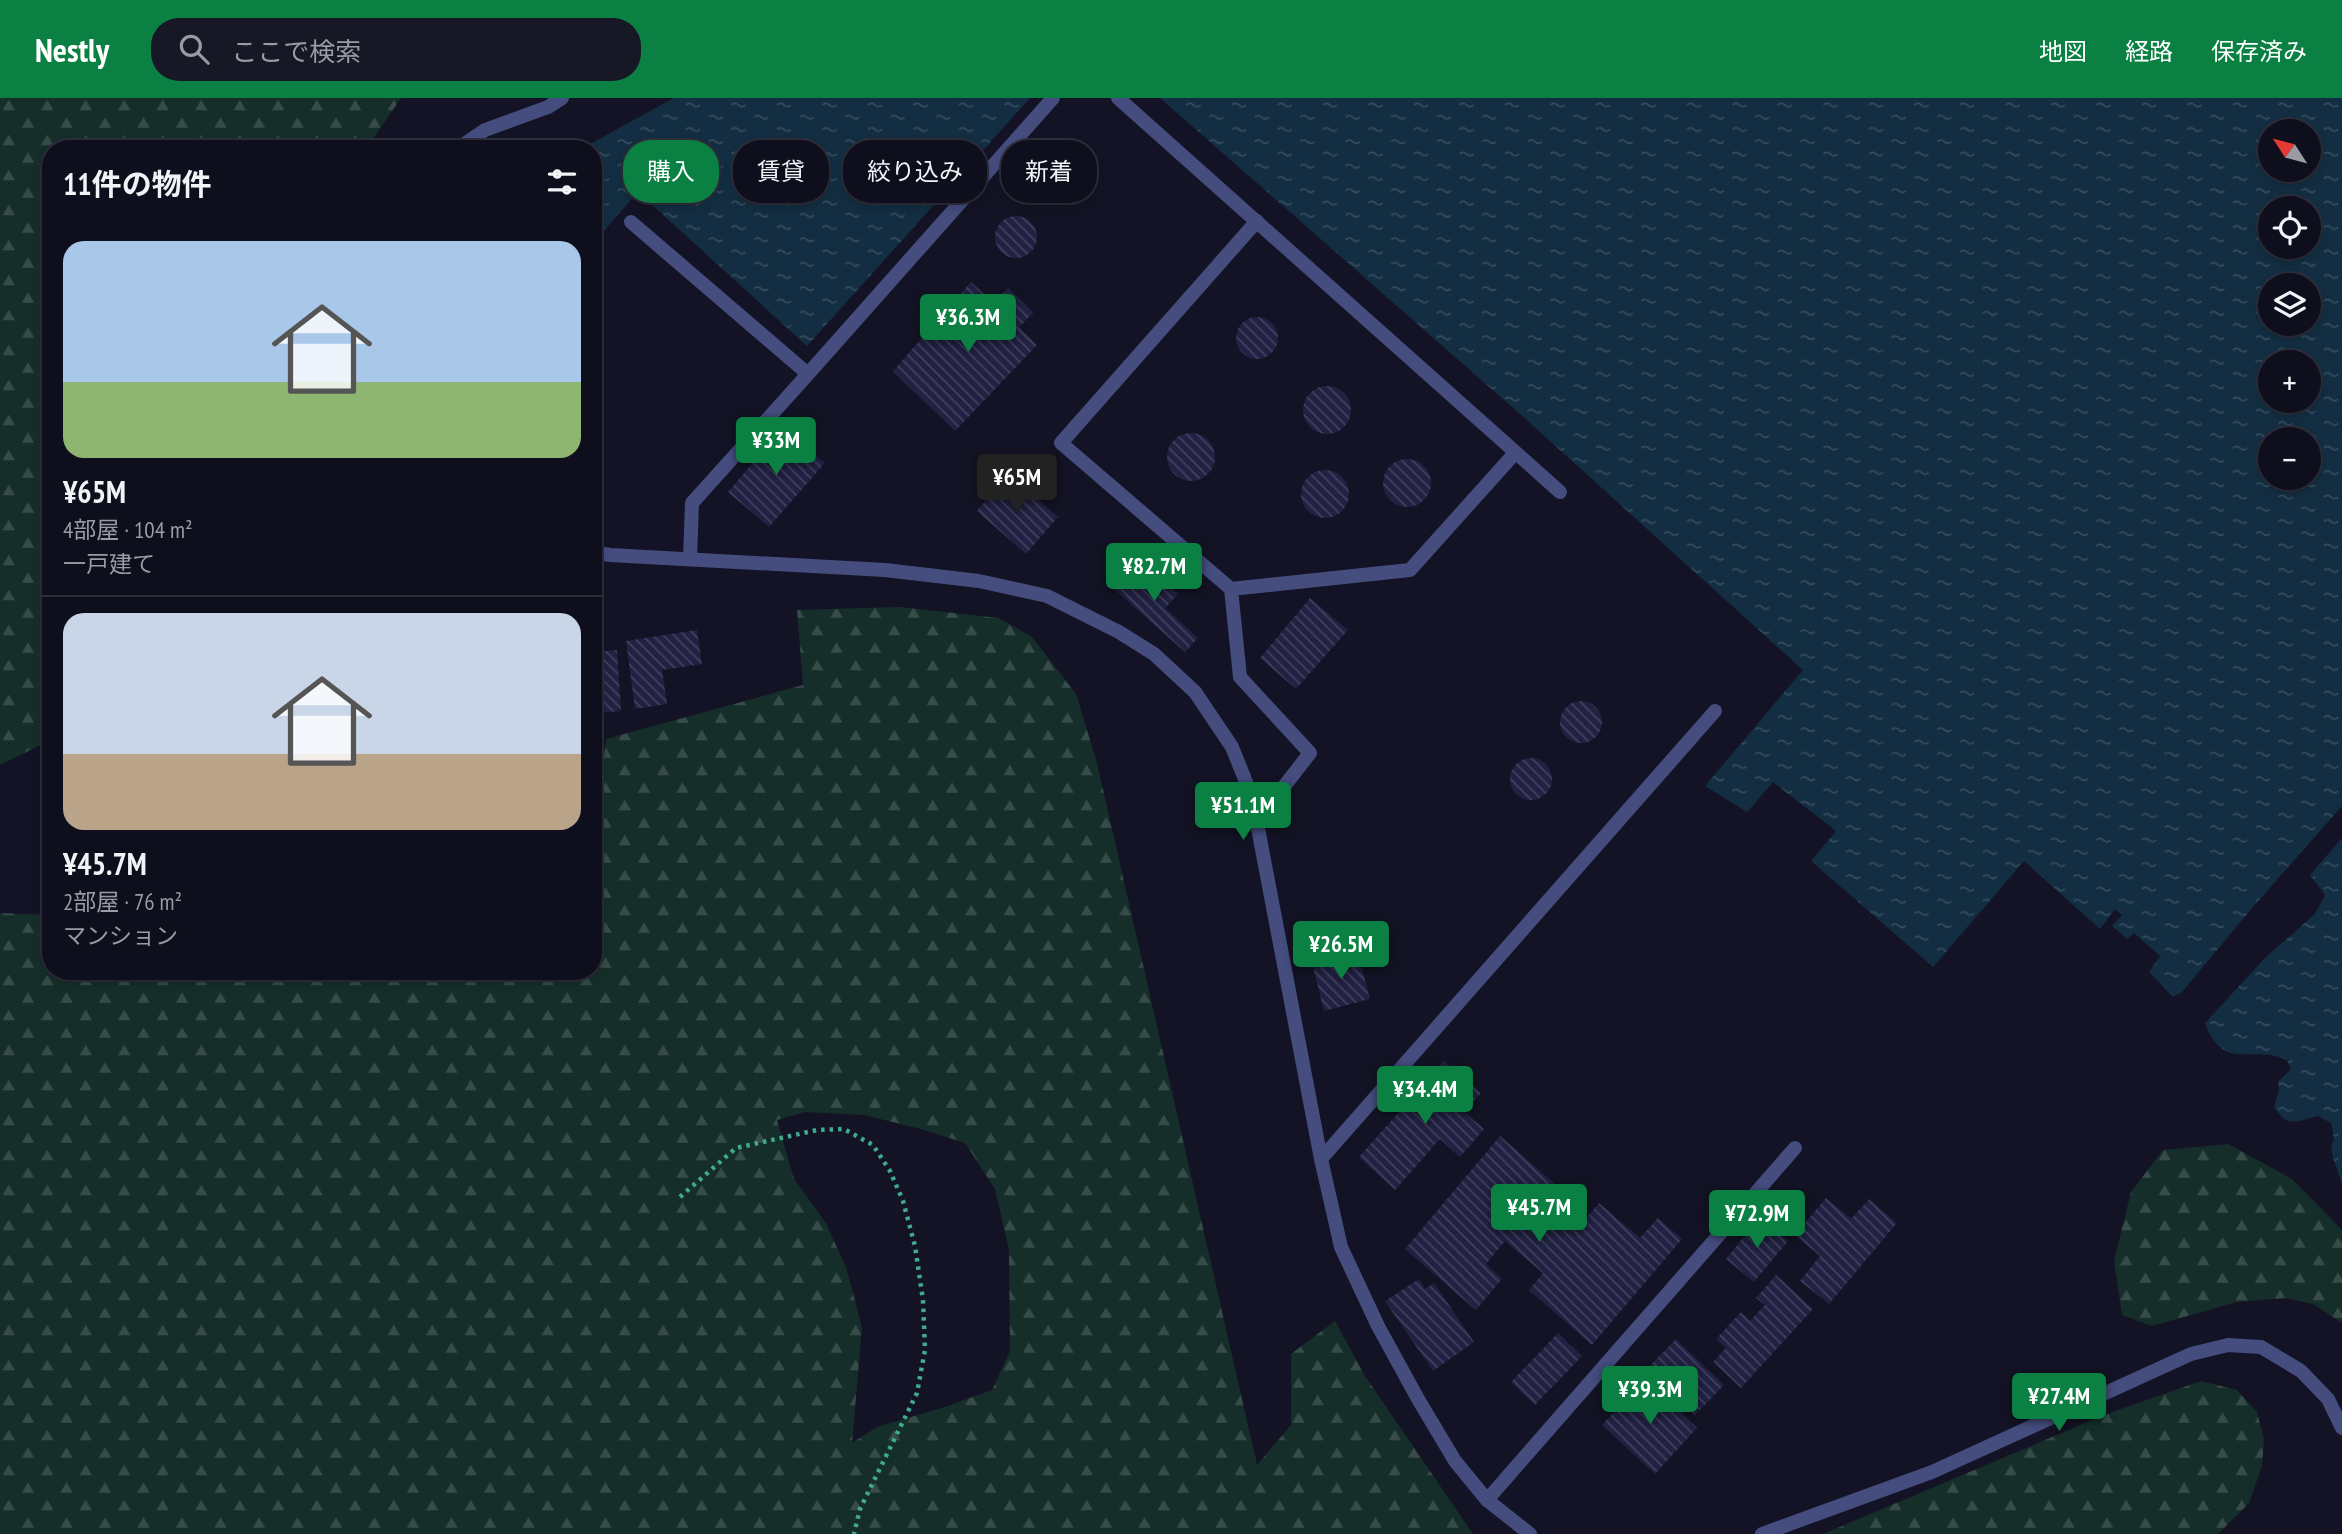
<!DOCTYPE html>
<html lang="ja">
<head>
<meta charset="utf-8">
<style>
	body { margin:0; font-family:"PT Sans Narrow","Noto Sans JP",sans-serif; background:#171725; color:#f1f3f6; height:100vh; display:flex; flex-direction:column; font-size:26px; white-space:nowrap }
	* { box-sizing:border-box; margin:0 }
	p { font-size:23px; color:#9b9ca3 }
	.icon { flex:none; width:38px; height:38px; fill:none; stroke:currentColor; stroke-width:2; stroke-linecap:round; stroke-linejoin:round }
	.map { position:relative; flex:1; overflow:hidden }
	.drawer { position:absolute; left:42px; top:42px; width:560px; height:840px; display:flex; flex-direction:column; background:#0e0e1c; border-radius:28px; box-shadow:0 4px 10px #0003,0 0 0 2px #2e2e3b }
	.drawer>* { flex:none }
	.top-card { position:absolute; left:623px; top:42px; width:665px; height:63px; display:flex; gap:14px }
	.needle { width:46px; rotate:306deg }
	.tools { position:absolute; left:2258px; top:21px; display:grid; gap:14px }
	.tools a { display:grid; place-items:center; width:63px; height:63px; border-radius:50%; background:#0e0e1c; box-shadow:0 4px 10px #0003,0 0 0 2px #2e2e3b; font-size:35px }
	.price { position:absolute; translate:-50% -60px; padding:0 16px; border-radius:7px; background:#0b8043; color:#fff; font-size:23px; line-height:46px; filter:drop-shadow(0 2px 4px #0008) }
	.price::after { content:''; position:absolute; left:50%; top:42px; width:21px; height:16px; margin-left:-10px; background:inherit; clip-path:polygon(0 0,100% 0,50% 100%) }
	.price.current { background:#222; color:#fff }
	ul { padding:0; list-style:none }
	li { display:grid; align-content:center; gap:14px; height:371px; padding:0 21px }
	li+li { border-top:2px solid #2e2e3b }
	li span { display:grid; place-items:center; height:217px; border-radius:21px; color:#555 }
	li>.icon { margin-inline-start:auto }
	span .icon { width:126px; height:126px; fill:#fffc; stroke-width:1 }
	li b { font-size:30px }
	h2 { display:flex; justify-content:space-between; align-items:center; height:84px; padding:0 21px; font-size:30px }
	.tag { padding:0 24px; border-radius:28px; background:#0e0e1c; box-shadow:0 4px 10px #0003,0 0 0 2px #2e2e3b; font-size:24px; line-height:63px }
	.tag.current { background:#0b8043; color:#fff }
	header { display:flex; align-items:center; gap:42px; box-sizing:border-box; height:98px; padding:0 35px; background:#0b8043; color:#fff }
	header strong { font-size:33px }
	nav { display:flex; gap:38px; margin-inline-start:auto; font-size:24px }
	.search { width:490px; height:63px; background:#171725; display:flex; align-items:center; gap:18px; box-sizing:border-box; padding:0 24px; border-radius:28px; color:#9b9ca3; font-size:26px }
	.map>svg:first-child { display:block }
</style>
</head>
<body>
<header>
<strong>Nestly</strong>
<div class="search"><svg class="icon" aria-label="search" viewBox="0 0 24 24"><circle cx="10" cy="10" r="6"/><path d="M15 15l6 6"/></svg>ここで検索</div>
<nav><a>地図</a><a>経路</a><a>保存済み</a></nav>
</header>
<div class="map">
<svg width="2342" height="1436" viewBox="0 0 2342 1436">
	<defs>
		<pattern id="forest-firs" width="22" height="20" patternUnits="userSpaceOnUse" patternTransform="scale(1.75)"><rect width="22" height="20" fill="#162e29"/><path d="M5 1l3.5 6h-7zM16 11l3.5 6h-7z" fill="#374c49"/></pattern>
		<pattern id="water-ripples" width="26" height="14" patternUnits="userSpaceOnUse" patternTransform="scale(1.75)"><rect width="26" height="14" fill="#132e42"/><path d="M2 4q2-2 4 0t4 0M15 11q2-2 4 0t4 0" fill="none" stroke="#354c5e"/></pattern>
		<pattern id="building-back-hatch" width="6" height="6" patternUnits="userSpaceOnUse" patternTransform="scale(1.75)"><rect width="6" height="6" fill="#212143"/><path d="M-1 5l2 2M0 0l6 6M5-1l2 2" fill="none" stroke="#41415f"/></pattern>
	</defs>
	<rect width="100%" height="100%" fill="#131325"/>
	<!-- forest -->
	<path fill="url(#forest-firs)" fill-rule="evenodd" d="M 0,0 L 401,0 L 366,51 L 51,51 L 51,642 L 0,667 Z
		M 900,509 L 999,520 L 1032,539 L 1076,596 L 1097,665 L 1257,1367 L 1291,1327 L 1291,1256 L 1335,1223 L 1365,1278 L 1473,1436 L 0,1436 L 0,815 L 51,817 L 51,873 L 593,873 L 593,709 L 598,707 L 606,641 L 803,587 L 797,512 ZM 805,1014 L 864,1017 L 921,1031 L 965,1045 L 995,1091 L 1009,1152 L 1010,1253 L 992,1292 L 945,1309 L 877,1329 L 852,1345 L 862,1229 L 847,1172 L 826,1125 L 794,1081 L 777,1022 Z
		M 2228,1046 L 2292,1081 L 2342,1132 L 2342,1225 L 2313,1206 L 2285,1200 L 2237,1204 L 2152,1228 L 2122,1217 L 2114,1163 L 2131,1094 L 2163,1052 Z
		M 2201,1283 L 2237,1292 L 2257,1314 L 2264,1341 L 2262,1368 L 2249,1405 L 2218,1436 L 1823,1436 L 2104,1317 Z"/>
	<!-- water -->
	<path fill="url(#water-ripples)" fill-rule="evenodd" d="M 674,0 L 1030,0 L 807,248 L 638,94 L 593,145 L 593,51 L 581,51 Z
		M 1160,0 L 2342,0 L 2342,708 L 2253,809 L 2182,894 L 2173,899 L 2149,874 L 2160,858 L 2134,835 L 2127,841 L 2112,828 L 2122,817 L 2115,811 L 2100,831 L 2024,763 L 1933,869 L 1811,763 L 1836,733 L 1773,684 L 1747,714 L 1705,688 L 1803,572 L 1520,316 ZM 2270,33 L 2308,33 L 2308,72 L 2270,72 ZM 2270,110 L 2308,110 L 2308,149 L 2270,149 ZM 2270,187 L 2308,187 L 2308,226 L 2270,226 ZM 2270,264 L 2308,264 L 2308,303 L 2270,303 ZM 2270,341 L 2308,341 L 2308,380 L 2270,380 Z
		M 2342,740 L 2342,1086 L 2333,1060 L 2331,1048 L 2334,1041 L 2331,1025 L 2318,1018 C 2295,1023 2289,1031 2274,1009 L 2279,992 L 2278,984 L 2291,971 L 2287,962 C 2252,945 2224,976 2205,925 L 2266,859 L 2315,816 L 2325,797 L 2310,777 Z"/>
	<!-- building -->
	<path fill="url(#building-back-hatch)" d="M1050 81a21 21 0 1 1 42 0a21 21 0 1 1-42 0Z
		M995 139a21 21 0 1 1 42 0a21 21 0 1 1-42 0Z
		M 971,184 L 994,205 L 1008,190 L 1033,215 L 1019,229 L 1037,247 L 955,333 L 893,273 Z
		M1236 240a21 21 0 1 1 42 0a21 21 0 1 1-42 0Z
		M1303 312a24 24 0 1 1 48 0a24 24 0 1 1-48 0Z
		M 783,329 L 825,365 L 769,429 L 728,394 Z
		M1167 359a24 24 0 1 1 48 0a24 24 0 1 1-48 0Z
		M1383 385a24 24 0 1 1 48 0a24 24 0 1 1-48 0Z
		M1301 396a24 24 0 1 1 48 0a24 24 0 1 1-48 0Z
		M 1008,376 L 1058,419 L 1026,456 L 977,413 Z
		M 1138,462 L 1178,496 L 1165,510 L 1198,540 L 1185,554 L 1113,490 Z
		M 1310,500 L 1348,532 L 1296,591 L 1260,560 Z
		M 697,532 L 702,566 L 662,572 L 667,606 L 635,611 L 626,543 Z
		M 617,552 L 621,613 L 593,615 L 593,554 Z
		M1560 624a21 21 0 1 1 42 0a21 21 0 1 1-42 0Z
		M1510 681a21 21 0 1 1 42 0a21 21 0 1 1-42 0Z
		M 1357,852 L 1370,901 L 1324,913 L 1312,865 Z
		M 1444,963 L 1481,995 L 1464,1014 L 1484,1031 L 1460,1059 L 1440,1041 L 1395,1092 L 1359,1059 Z
		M 1500,1038 L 1556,1087 L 1547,1097 L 1581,1126 L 1599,1105 L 1640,1140 L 1658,1120 L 1682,1141 L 1592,1247 L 1529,1192 L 1543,1175 L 1505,1143 L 1486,1166 L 1502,1181 L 1476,1212 L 1405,1151 Z
		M 1826,1100 L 1851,1121 L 1869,1101 L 1897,1125 L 1829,1206 L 1800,1183 L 1820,1158 L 1795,1137 Z
		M 1760,1119 L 1788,1143 L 1754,1184 L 1726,1161 Z
		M 1776,1177 L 1813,1211 L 1741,1290 L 1713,1264 L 1726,1250 L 1716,1241 L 1741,1214 L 1750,1223 L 1765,1207 L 1756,1200 Z
		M 1419,1181 L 1425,1191 L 1434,1185 L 1474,1244 L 1433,1273 L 1385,1203 Z
		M 1558,1235 L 1582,1258 L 1535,1307 L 1511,1284 Z
		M 1676,1241 L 1724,1287 L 1695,1317 L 1647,1271 Z
		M 1645,1281 L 1697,1330 L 1655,1376 L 1602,1327 Z"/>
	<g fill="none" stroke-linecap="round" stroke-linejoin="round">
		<!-- path -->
		<path stroke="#40a98e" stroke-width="4.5" stroke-dasharray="3.5 5" stroke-linecap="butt" d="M 680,1099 L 736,1050 L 817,1032 L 844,1031 L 873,1047 L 890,1073 L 903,1103 L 915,1148 L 923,1202 L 925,1252 L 917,1295 L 860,1411 L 854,1436"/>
		<!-- lane -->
		<path stroke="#444d7e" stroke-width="14" d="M 1118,0 L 1560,394
			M 631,124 L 808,276 L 1053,0
			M 690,461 L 692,405 L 808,276
			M 1231,491 L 1410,472 L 1515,355
			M 1252,699 L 1282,691 L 1310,655 L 1240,579 L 1231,491 L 1061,345 L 1257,123
			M 1321,1061 L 1715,613
			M 1487,1402 L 1795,1050"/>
		<!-- street -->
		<path stroke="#444d7e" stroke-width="14" d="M 457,51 L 485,32 L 548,9 L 562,0
			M 593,454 L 610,457 L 885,472 L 979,483 L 1047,498 L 1119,534 L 1154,556 L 1195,594 L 1232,649 L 1252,699 L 1321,1061 L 1341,1149 L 1378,1228 L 1418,1301 L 1455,1363 L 1487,1402 L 1530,1436
			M 1762,1436 L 1932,1374 L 2191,1256 L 2228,1247 L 2261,1249 L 2301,1273 L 2328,1301 L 2342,1330"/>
	</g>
</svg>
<div class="tools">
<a><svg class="needle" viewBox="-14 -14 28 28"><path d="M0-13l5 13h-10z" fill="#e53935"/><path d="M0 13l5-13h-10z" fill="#9b9ca3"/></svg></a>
<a><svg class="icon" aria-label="locate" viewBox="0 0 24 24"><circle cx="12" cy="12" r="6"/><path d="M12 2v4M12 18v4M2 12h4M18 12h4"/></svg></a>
<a><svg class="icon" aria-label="layers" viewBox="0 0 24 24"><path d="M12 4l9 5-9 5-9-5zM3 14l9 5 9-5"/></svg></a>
<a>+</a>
<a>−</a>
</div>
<b class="price" style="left:968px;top:256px">¥36.3M</b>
<b class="price" style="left:776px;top:379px">¥33M</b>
<b class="price current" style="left:1017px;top:416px">¥65M</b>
<b class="price" style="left:1154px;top:505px">¥82.7M</b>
<b class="price" style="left:1243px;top:744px">¥51.1M</b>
<b class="price" style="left:1341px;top:883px">¥26.5M</b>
<b class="price" style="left:1425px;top:1028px">¥34.4M</b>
<b class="price" style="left:1539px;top:1146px">¥45.7M</b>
<b class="price" style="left:1757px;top:1152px">¥72.9M</b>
<b class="price" style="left:1650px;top:1328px">¥39.3M</b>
<b class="price" style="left:2059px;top:1335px">¥27.4M</b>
<div class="top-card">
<a class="tag current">購入</a>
<a class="tag">賃貸</a>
<a class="tag">絞り込み</a>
<a class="tag">新着</a>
</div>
<section class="drawer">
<h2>11件の物件<svg class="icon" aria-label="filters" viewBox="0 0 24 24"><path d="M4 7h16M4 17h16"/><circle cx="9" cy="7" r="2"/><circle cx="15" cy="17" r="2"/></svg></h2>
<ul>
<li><span style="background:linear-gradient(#a9c7e8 65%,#8fb573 0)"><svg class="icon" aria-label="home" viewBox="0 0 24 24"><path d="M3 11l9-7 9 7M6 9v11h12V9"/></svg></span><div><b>¥65M</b><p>4部屋 · 104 m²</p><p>一戸建て</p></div></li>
<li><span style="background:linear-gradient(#c9d6e8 65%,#b9a48a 0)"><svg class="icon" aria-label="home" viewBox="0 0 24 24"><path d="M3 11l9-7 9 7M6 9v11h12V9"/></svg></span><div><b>¥45.7M</b><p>2部屋 · 76 m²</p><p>マンション</p></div></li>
</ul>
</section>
</div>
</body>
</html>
